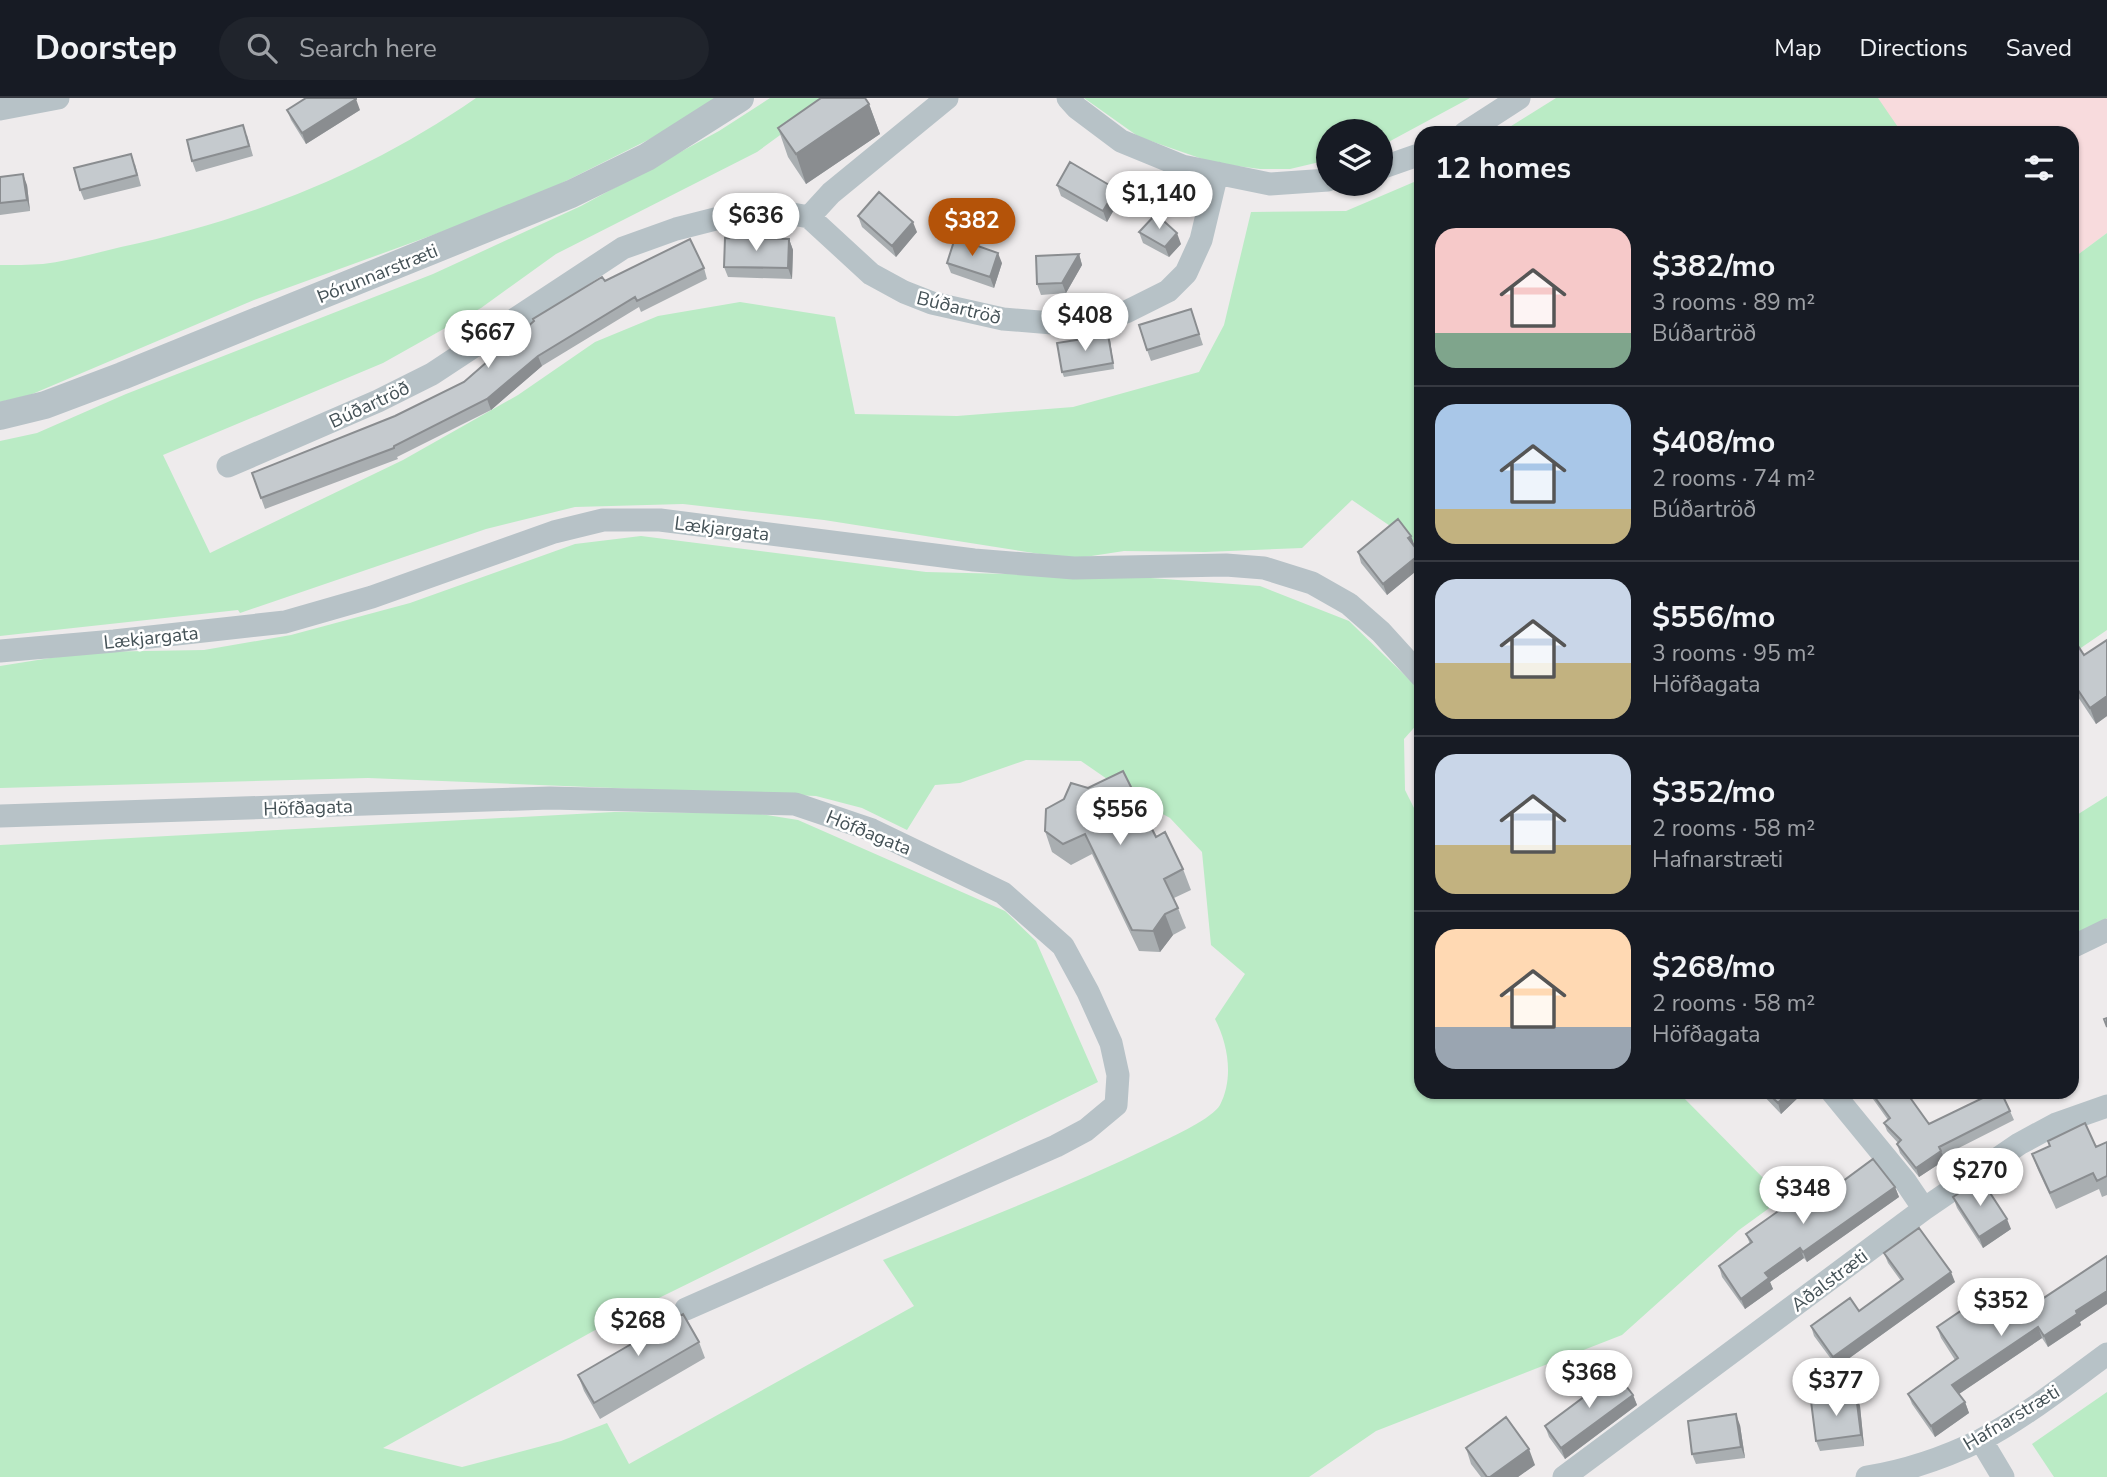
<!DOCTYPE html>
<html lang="en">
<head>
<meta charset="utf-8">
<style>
	body { margin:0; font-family:"Nunito Sans",sans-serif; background:#20242c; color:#f1f3f6; height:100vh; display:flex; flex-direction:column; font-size:26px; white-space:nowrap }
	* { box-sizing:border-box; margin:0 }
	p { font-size:23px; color:#9ea1a6 }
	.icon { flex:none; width:38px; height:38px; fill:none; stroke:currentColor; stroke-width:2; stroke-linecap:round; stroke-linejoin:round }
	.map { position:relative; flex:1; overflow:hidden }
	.details { position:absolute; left:1414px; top:28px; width:665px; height:973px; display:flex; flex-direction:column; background:#171b24; border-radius:21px; box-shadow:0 2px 5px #0004 }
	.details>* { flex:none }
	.controls { position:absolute; left:1316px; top:21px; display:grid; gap:14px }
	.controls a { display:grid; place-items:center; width:77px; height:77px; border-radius:50%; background:#171b24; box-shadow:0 2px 5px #0004; font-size:35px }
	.price { position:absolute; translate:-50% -60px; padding:0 16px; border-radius:24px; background:#fff; color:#222; font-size:23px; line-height:46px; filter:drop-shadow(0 2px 4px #0008) }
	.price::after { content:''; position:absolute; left:50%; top:42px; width:21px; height:16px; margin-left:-10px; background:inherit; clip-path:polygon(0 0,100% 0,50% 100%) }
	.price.selected { background:#b45309; color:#fff }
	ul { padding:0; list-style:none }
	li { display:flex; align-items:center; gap:21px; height:175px; padding:0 21px }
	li+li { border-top:2px solid #363941 }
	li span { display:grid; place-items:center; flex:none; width:196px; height:140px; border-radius:21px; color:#555 }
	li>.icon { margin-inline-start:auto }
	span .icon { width:84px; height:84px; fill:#fffc; stroke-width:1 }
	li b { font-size:30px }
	h2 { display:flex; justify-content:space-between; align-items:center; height:84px; padding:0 21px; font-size:30px }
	header { display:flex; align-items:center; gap:42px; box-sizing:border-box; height:98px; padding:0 35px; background:#171b24; border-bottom:2px solid #363941 }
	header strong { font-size:33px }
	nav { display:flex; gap:38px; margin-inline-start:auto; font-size:24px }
	.search { width:490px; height:63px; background:#20242c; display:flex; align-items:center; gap:18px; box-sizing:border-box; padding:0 24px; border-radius:38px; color:#9ea1a6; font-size:26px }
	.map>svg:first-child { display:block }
</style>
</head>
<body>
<header>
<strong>Doorstep</strong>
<div class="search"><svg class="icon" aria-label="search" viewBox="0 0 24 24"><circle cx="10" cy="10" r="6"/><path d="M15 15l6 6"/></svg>Search here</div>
<nav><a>Map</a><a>Directions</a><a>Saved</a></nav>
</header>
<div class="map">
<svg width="2107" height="1379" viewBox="0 0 2107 1379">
	<rect width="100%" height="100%" fill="#eeebec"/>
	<!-- medical -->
	<path fill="#f8dbdd" d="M 1558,0 L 2107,0 L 2107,135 L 2072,161 L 2072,35 L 1572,35 Z"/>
	<!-- green -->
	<path fill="#baebc5" d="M 476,0 L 719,0 L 652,40 L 524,104 L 254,202 L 30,297 L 0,304 L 0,167 C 14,167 29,167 43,166 C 69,163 95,155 121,149 C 249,122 368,75 476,0 Z
		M 770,0 L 831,0 L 757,54 L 556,156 L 481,210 L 383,265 L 163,357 L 210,455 L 403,362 L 518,297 L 595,244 L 658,218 L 740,204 L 835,219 L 855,316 L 957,318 L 1073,309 L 1199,274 L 1224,227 L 1251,114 L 1346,113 L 1421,81 L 1421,449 L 1352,402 L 1302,450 L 1205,454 L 1124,453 L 1072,461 L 824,422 L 683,406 L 575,409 L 486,431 L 240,515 L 238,512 L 0,538 L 0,343 L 37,335 L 126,296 L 433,176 L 581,108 L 719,33 Z
		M 1084,0 L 1470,0 L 1381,48 L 1381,33 L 1328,33 L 1328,62 L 1290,71 L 1260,71 L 1214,65 L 1139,39 Z
		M 1556,0 L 1878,0 L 1902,35 L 1500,35 Z
		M 2107,135 L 2107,532 L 2072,556 L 2072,161 Z
		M 641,438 L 926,474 L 1137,479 L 1260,488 L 1349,523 L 1421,593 L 1421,622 L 1404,641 L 1405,692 L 1421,724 L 1421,994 L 1678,994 L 1783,1100 L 1739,1132 L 1622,1237 L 1376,1333 L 1309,1379 L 0,1379 L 0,747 L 614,714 L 754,715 L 798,722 L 1005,813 L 1036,843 L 1098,984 L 606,1226 L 383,1350 L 462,1369 L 561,1343 L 607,1325 L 629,1366 L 914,1208 L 883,1162 C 975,1125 1068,1089 1157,1046 C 1172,1039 1213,1020 1220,1007 C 1234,980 1228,946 1215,921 L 1245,876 L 1211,847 L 1202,754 L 1170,720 L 1139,703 L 1081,663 L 1026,662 L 960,685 L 935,687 L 907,732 L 862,710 L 816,698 L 368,680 L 0,690 L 0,568 L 88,554 L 204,552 L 291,537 L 410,505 L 575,446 Z
		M 2107,698 L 2107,820 L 2080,837 L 2072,839 L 2072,720 Z
		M 2107,1294 L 2107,1379 L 2054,1379 L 2032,1346 Z"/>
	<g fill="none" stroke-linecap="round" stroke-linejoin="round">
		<!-- minor -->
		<path stroke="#b7c2c7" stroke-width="23" d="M 1068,0 L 1077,10 L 1121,43 L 1182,68 L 1270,86 L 1328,82
			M 0,11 L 58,0
			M 1465,35 L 1519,0
			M 1381,70 L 1421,56
			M 809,119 L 831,95 L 947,0
			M 228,368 L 378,303 L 432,276 L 623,150 L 676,131 L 735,116 L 787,115 L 809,119 L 871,176 L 904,194 L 932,205 L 1003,221 L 1064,226 L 1126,214 L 1168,193 L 1186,175 L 1201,142 L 1217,75
			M 0,553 L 114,543 L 285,524 L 372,499 L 554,434 L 603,422 L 660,422 L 974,462 L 1074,470 L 1226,467 L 1264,470 L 1312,485 L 1349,506 L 1381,534 L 1421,578
			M 0,718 L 550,700 L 795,706 L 872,732 L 1003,795 L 1063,848 L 1088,894 L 1111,945 L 1118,977 L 1116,1007 L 1086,1032 L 1056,1048 L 686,1211
			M 2072,849 L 2107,832
			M 1832,994 L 1905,1083 L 1924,1111
			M 1981,1342 L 2003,1379
			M 1564,1379 L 1924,1111 L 2019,1046 L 2056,1026 L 2107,1008
			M 1867,1379 C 1905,1373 1946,1359 1981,1342 C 2025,1319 2066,1286 2107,1256"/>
		<!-- tertiary -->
		<path stroke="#b7c2c7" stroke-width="28" d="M 0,318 L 45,307 L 122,278 L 571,96 L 647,59 L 740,0"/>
	</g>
	<!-- wall -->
	<path fill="#a9aeb1" d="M 869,6 L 880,36 L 806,86 L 788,59 L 778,30 Z
		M 287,12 L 360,12 L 306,46 L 291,22 Z
		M 247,37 L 253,58 L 196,74 L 192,63 Z
		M 135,66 L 141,88 L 84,102 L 80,92 Z
		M 0,79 L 27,87 L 30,113 L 0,117 Z
		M 1057,87 L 1120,101 L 1107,124 L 1061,98 Z
		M 858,118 L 917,134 L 896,159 L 862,129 Z
		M 1139,134 L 1181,146 L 1169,159 L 1143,145 Z
		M 789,141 L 793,152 L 792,181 L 728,179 L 724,169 Z
		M 1079,156 L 1082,167 L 1066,195 L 1041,197 L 1037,186 Z
		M 947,165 L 1002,165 L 994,190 L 951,175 Z
		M 704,170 L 707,181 L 641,214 L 639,209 L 542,268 L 491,312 L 397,359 L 398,361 L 265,411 L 252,375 L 395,318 L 464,284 L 605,183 Z
		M 1191,211 L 1203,247 L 1151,263 L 1147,252 Z
		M 1110,242 L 1114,271 L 1064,279 L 1062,274 Z
		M 1411,438 L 1415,449 L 1421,459 L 1421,469 L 1387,497 L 1361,465 L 1358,454 Z
		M 2107,542 L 2107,618 L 2096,626 L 2072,590 L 2072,552 L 2084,557 Z
		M 1045,733 L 1156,739 L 1183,771 L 1191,792 L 1174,800 L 1186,830 L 1173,837 L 1160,854 L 1139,853 L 1092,756 L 1071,767 L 1052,754 Z
		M 2072,919 L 2075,928 L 2072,930 Z
		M 1760,994 L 1802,994 L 1803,995 L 1781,1016 Z
		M 1868,994 L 1906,994 L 1929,1026 L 2010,1013 L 2014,1022 L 1943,1058 L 1945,1062 L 1919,1079 L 1900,1055 L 1897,1046 L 1898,1045 L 1887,1033 L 1884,1025 L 1888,1022 Z
		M 2107,1044 L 2107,1097 L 2102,1099 L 2099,1091 L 2056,1111 L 2038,1072 L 2032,1056 L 2096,1049 Z
		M 1895,1089 L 1899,1099 L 1807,1164 L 1804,1160 L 1770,1184 L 1773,1191 L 1745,1211 L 1722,1179 L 1719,1168 L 1750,1146 L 1746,1136 L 1816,1103 Z
		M 1953,1099 L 2011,1131 L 1983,1150 L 1957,1110 Z
		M 1884,1155 L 1955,1184 L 1837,1269 L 1814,1238 L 1811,1228 L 1859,1213 L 1901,1183 L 1888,1165 Z
		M 2107,1158 L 2107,1206 L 2080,1224 L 2081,1227 L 2048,1249 L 2042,1240 L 1959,1296 L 1965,1304 L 1969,1315 L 1935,1339 L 1912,1306 L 1908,1296 L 1955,1262 L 1941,1240 L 1937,1229 L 2003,1227 Z
		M 699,1244 L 705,1260 L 600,1321 L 584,1293 L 578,1277 Z
		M 1633,1297 L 1637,1307 L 1565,1361 L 1549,1339 L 1545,1328 Z
		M 1856,1297 L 1860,1308 L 1864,1348 L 1820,1353 L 1816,1343 Z
		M 1740,1327 L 1745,1360 L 1696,1366 L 1692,1356 Z
		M 1466,1350 L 1535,1367 L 1518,1379 L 1481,1379 L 1471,1366 Z"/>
	<!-- shaded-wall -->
	<path fill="#8a8d90" d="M 356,1 L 360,12 L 306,46 L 302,35 Z
		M 869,6 L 880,36 L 806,86 L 796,56 Z
		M 23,76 L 27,87 L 30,113 L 27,102 Z
		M 1116,91 L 1120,101 L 1107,124 L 1103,113 Z
		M 913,124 L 917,134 L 896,159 L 892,148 Z
		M 1177,135 L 1181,146 L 1169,159 L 1165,149 Z
		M 789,141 L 793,152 L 792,181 L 788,170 Z
		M 998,155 L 1002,165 L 994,190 L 990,179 Z
		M 1079,156 L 1082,167 L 1066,195 L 1062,185 Z
		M 1108,237 L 1110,242 L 1114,271 L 1113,265 Z
		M 538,258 L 542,268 L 491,312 L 487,301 Z
		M 1411,438 L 1415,449 L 1408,440 Z
		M 1420,456 L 1421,469 L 1387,497 L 1383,486 Z
		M 2107,598 L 2107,618 L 2096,626 L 2090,610 Z
		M 1165,816 L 1173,837 L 1160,854 L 1153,833 Z
		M 1789,994 L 1803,995 L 1781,1016 L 1778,1005 Z
		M 1941,1053 L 1945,1062 L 1919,1079 L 1916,1070 Z
		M 1895,1089 L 1899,1099 L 1807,1164 L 1803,1154 Z
		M 2007,1121 L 2011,1131 L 1983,1150 L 1979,1139 Z
		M 1800,1150 L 1804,1160 L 1770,1184 L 1773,1191 L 1745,1211 L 1741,1201 L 1765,1175 Z
		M 1951,1174 L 1955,1184 L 1837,1269 L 1833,1259 Z
		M 2107,1193 L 2107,1206 L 2080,1224 L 2081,1227 L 2048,1249 L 2044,1238 L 2076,1213 Z
		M 2038,1229 L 2042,1240 L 1956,1298 L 1952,1287 Z
		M 1633,1297 L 1637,1307 L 1565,1361 L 1561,1350 Z
		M 1856,1297 L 1860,1308 L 1864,1348 L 1861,1337 Z
		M 1965,1304 L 1969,1315 L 1935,1339 L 1931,1328 Z
		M 1736,1316 L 1740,1327 L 1745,1360 L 1741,1349 Z
		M 1529,1351 L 1535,1367 L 1518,1379 L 1490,1379 Z"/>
	<!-- building -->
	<path fill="#c5cace" stroke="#8a8d90" stroke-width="2" d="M 306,0 L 356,0 L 356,1 L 302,35 L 287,12 Z
		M 821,0 L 865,0 L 869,6 L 796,56 L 778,30 Z
		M 243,27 L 249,48 L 192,63 L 187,42 Z
		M 131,56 L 137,77 L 80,92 L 74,70 Z
		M 1070,64 L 1116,91 L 1103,113 L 1057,87 Z
		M 23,76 L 27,102 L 0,105 L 0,79 Z
		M 879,94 L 913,124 L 892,148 L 858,118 Z
		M 1156,116 L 1177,135 L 1165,149 L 1139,134 Z
		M 725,140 L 789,141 L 788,170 L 724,169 Z
		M 955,140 L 998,155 L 990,179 L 947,165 Z
		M 690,141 L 704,170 L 637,203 L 635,199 L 538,258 L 487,301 L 394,348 L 394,350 L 261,400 L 252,375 L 395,318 L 464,284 L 534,223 L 533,221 L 602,179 L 605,183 Z
		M 1079,156 L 1062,185 L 1037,186 L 1036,158 Z
		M 1191,211 L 1199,236 L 1147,252 L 1139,227 Z
		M 1108,237 L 1113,265 L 1062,274 L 1057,245 Z
		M 1398,421 L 1411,438 L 1408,440 L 1420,456 L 1383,486 L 1358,454 Z
		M 2107,542 L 2107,598 L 2090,610 L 2072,583 L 2072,552 L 2078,548 L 2084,557 Z
		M 1123,673 L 1156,739 L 1165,734 L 1183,771 L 1164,781 L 1178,810 L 1165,816 L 1153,833 L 1132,832 L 1085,736 L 1063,746 L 1045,733 L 1046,711 L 1064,701 L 1071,685 L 1088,690 Z
		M 2107,920 L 2107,929 L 2104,921 Z
		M 1767,994 L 1789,994 L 1778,1005 Z
		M 1871,994 L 1906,994 L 1929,1026 L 1995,994 L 2001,994 L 2010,1013 L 1939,1049 L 1941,1053 L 1916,1070 L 1897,1046 L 1901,1042 L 1884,1025 L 1890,1020 Z
		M 2085,1025 L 2096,1049 L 2107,1044 L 2107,1078 L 2097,1083 L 2093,1075 L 2050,1095 L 2032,1056 L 2050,1048 L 2048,1043 Z
		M 1873,1061 L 1895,1089 L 1803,1154 L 1800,1150 L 1765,1175 L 1769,1180 L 1741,1201 L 1719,1168 L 1752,1144 L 1746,1136 L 1808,1092 L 1816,1103 Z
		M 1981,1081 L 2007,1121 L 1979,1139 L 1953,1099 Z
		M 1919,1130 L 1951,1174 L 1833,1259 L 1811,1228 L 1850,1200 L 1859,1213 L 1903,1181 L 1884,1155 Z
		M 2107,1158 L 2107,1193 L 2076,1213 L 2077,1216 L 2044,1238 L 2038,1229 L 1952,1287 L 1965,1304 L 1931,1328 L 1908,1296 L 1958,1260 L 1937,1229 L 1968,1208 L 1977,1222 L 1993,1211 L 2003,1227 Z
		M 683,1216 L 699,1244 L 594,1305 L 578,1277 Z
		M 1616,1275 L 1633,1297 L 1561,1350 L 1545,1328 Z
		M 1856,1297 L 1861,1337 L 1816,1343 L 1811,1303 Z
		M 1736,1316 L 1741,1349 L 1692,1356 L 1688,1323 Z
		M 1506,1319 L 1529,1351 L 1490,1379 L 1487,1379 L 1466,1350 Z"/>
	<g text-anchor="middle" stroke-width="5" stroke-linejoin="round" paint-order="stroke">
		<!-- street labels -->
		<g font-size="19" fill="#455257" stroke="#fff">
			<text transform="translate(377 175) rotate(-22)" y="7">Þórunnarstræti</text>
			<text transform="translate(959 209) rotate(14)" y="7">Búðartröð</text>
			<text transform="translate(369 306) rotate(-25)" y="7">Búðartröð</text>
			<text transform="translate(722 430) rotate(7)" y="7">Lækjargata</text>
			<text transform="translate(151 539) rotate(-6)" y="7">Lækjargata</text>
			<text transform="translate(308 709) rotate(-2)" y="7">Höfðagata</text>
			<text transform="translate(869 734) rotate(22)" y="7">Höfðagata</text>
			<text transform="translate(1829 1182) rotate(-37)" y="7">Aðalstræti</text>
			<text transform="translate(2011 1319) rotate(-31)" y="7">Hafnarstræti</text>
		</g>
	</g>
</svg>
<div class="controls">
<a><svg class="icon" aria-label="layers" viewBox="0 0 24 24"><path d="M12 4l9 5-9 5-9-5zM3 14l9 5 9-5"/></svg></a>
</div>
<b class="price" style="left:1159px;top:133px">$1,140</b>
<b class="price" style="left:756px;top:155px">$636</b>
<b class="price selected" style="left:972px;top:160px">$382</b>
<b class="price" style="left:1085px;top:255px">$408</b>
<b class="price" style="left:488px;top:272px">$667</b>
<b class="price" style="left:1120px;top:749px">$556</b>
<b class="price" style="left:1980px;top:1110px">$270</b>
<b class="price" style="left:1803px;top:1128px">$348</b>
<b class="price" style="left:2001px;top:1240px">$352</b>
<b class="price" style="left:638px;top:1260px">$268</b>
<b class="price" style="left:1589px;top:1312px">$368</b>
<b class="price" style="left:1836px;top:1320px">$377</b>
<section class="details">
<h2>12 homes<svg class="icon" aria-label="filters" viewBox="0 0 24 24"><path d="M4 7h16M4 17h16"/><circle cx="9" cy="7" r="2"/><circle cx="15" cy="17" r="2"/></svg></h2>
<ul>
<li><span style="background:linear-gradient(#f6c9c9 75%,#7fa58c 0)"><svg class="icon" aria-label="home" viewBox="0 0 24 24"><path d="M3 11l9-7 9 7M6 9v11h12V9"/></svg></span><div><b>$382/mo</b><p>3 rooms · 89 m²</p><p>Búðartröð</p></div></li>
<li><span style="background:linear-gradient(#a9c7e8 75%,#c2b280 0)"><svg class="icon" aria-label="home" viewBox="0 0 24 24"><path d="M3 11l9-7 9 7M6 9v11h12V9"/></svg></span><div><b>$408/mo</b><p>2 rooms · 74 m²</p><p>Búðartröð</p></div></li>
<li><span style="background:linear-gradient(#c9d6e8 60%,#c2b280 0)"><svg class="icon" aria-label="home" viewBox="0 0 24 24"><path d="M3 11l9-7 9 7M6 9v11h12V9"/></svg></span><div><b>$556/mo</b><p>3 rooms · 95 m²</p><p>Höfðagata</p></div></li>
<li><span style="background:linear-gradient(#c9d6e8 65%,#c2b280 0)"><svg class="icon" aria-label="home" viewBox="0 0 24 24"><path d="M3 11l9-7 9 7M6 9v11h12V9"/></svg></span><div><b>$352/mo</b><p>2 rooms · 58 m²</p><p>Hafnarstræti</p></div></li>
<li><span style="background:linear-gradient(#ffd9b3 70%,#9aa5b1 0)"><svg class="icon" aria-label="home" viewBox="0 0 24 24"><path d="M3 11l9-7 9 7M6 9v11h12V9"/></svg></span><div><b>$268/mo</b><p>2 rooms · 58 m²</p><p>Höfðagata</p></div></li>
</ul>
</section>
</div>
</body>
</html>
